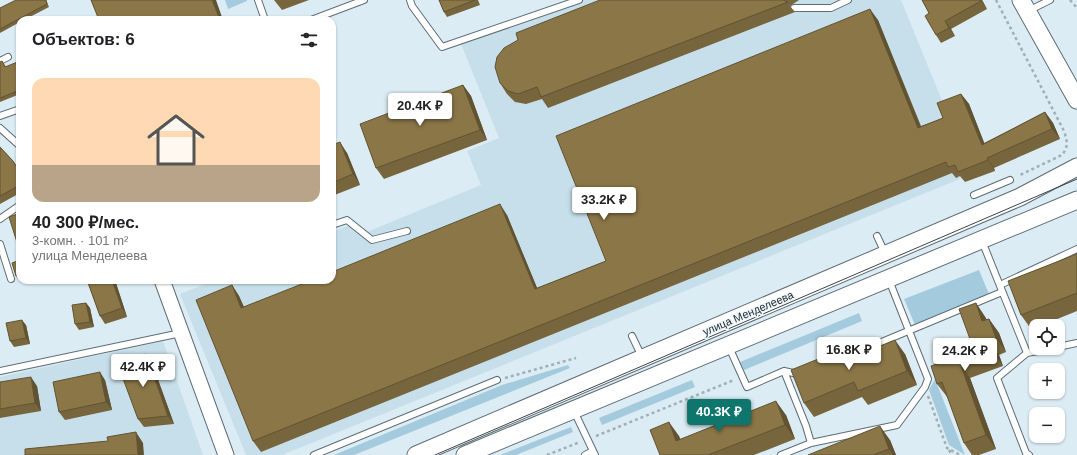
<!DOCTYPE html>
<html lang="ru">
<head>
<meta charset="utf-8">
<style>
	body { margin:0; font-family:Helvetica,sans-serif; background:#f6f6f6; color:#202124; height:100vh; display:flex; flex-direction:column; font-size:15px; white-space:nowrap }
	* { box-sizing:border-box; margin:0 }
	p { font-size:13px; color:#757577 }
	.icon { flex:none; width:22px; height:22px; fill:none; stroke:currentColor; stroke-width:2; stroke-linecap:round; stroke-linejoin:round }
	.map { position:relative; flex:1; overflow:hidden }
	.sheet { position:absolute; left:16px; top:16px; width:320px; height:268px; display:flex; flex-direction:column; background:#fff; border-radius:12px; box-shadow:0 1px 3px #0004 }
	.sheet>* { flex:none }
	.fabs { position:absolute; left:1029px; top:319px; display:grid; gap:8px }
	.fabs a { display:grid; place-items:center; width:36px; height:36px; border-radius:8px; background:#fff; box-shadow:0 1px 3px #0004; font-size:20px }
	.price { position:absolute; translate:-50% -34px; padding:0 9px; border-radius:4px; background:#fff; color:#222; font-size:13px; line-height:26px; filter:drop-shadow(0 1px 2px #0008) }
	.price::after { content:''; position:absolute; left:50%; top:24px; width:12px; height:9px; margin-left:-6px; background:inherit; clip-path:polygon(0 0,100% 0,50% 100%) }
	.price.active { background:#0f766e; color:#fff }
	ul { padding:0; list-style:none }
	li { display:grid; align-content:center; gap:8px; height:212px; padding:0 16px }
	li span { display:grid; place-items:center; height:124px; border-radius:12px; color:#555 }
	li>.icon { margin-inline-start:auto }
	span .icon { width:72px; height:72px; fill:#fffc; stroke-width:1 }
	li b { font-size:17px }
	h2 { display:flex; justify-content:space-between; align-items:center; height:48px; padding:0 16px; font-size:17px }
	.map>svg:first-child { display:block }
</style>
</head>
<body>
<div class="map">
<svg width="1077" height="455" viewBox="0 0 1077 455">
	<rect width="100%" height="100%" fill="#dcecf4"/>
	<!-- built -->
	<path fill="#c7dfea" d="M 568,0 L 901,0 L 972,174 L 282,455 L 246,455 L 180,294 L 215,280 L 332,280 L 332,232 L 357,222 L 362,234 L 481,185 L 467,151 L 499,138 L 461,44 Z
		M 163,341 L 203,455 L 0,455 L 0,377 Z"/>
	<!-- green -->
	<path fill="#a4cbdd" d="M 225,0 L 247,0 L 247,1 L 228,9 Z
		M 979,270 L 989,294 L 915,325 L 904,299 Z
		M 859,313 L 862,321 L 744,370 L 740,362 Z
		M 568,365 L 570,368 L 354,455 L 334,455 L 502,385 Z
		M 935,379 L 965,455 L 949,445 L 929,390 Z
		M 692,380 L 695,387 L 602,425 L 599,418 Z
		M 571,427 L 573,432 L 516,455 L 500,455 Z"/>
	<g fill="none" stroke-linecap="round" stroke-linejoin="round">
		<defs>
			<path id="service" d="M 258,0 L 265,20
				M 410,0 L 412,6 L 442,47 L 579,0
				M 794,8 L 831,8 L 848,0
				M 1028,11 L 1050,0
				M 311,20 L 364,0
				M 0,61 L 8,57
				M 0,116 L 20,109
				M 0,128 L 20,146
				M 974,195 L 1010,180
				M 0,219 L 20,205
				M 332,225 L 347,220 L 372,240 L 407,231
				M 877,236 L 885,253
				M 982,241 L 1027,353 L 1053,348
				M 0,244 L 11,279
				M 1000,285 L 1077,249
				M 632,336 L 642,357
				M 729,347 L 747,387 L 784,371 L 798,374
				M 1058,347 L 1077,343
				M 1027,353 L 997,378 L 1026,453 L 1029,455
				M 836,361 L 1002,292
				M 0,371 L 181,333
				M 574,411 L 595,455
				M 811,443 L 897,425 L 925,387 L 928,379 L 889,280
				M 314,455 L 497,380
				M 585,455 L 593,451
				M 781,455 L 811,443 L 806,426 L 784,371"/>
			<path id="tertiary" d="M 162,280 L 226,455"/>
			<path id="secondary" d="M 1021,0 L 1077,100
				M 416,455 L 1020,197 L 1077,167
				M 465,455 L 1077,200"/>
		</defs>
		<!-- service casing -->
		<use href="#service" stroke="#5e6d74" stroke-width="8"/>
		<!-- tertiary casing -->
		<use href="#tertiary" stroke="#5e6d74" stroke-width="17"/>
		<!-- secondary casing -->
		<use href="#secondary" stroke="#5e6d74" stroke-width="19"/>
		<!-- path -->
		<path stroke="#a2afb5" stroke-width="2.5" stroke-dasharray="3 3" stroke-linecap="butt" d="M 996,0 L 1064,131 C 1067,141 1069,146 1062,155 L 1018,176
			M 1070,0 L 1077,8
			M 505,378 L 576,358
			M 928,396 L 947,448 L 960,455
			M 596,436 L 734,380
			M 949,450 L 952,455
			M 547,455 L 580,442"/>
		<!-- service -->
		<use href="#service" stroke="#fff" stroke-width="6"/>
		<!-- tertiary -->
		<use href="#tertiary" stroke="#fff" stroke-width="15"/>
		<!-- secondary -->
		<use href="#secondary" stroke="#fff" stroke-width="17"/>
		<!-- tram -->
		<path stroke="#3c4347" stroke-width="1" d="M 435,455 L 1077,179"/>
	</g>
	<!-- wall -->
	<path fill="#77653d" d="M 46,0 L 49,7 L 24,20 L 20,20 L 20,22 L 0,33 L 0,8 Z
		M 274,0 L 309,0 L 282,10 Z
		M 439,0 L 478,0 L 480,5 L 447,17 L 444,12 Z
		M 600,0 L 799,0 L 790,6 L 795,12 L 548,108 L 542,99 L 526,104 L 515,102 L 507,94 L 500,83 Z
		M 922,0 L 982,0 L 987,9 L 951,29 L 955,36 L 941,43 L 936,35 L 929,13 Z
		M 878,20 L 921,126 L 943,118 L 961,94 L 969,104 L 984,143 L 1045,112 L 1053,123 L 1060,139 L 994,168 L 995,171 L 965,182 L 960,176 L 956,178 L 952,173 L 261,452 L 253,441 L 232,285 L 239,296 L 244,307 L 507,215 L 537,288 L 606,261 Z
		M 2,61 L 6,67 L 20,61 L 20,94 L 0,102 L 0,62 Z
		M 463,85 L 471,96 L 487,140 L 384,179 L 376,168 Z
		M 332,145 L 347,153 L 360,185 L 332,196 Z
		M 0,147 L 13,161 L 20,171 L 20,193 L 0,204 Z
		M 1077,254 L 1077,311 L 1040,326 L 1036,326 L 1036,328 L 1031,329 L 1021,315 Z
		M 20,260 L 20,279 L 18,279 L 16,276 Z
		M 87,280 L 115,280 L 127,317 L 105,324 L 100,316 Z
		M 86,303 L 90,308 L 94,327 L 79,330 L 75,324 Z
		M 976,303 L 986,320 L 989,319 L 999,333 L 1006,352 L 999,355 L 1003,366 L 970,378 L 996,449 L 979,455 L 972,455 L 964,443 L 948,398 L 937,384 L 942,362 L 970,339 Z
		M 26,325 L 30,344 L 14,347 L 10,341 Z
		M 905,354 L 917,385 L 868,405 L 862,397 L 814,417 L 804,403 L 845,360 Z
		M 152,363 L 174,424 L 144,427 L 138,419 Z
		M 105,380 L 112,410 L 65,420 L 59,412 Z
		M 0,382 L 37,386 L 41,411 L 0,418 Z
		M 786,415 L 795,439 L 754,455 L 660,455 L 679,436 L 680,439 Z
		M 890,440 L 896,455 L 808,455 Z"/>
	<!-- shaded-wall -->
	<path fill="#615332" d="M 212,0 L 216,0 L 223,20 L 220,20 Z
		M 981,0 L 982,0 L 987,9 Z
		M 870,9 L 878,20 L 925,138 L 918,128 Z
		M 945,21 L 951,29 L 955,36 L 949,28 Z
		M 463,85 L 471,96 L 487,140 L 480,130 Z
		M 961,94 L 969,104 L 989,155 L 982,145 Z
		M 1045,112 L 1053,123 L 1060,139 L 1052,129 Z
		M 340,142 L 347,153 L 360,185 L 353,174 Z
		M 987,158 L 994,168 L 995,171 L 988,160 Z
		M 500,204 L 507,215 L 542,300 L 535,289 Z
		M 112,280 L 115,280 L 127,317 L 122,308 Z
		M 232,285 L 239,296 L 249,319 L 241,308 Z
		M 86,303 L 90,308 L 94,327 L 90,322 Z
		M 976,303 L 986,318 L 992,335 L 982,321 Z
		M 989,319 L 999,333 L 1006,352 L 996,338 Z
		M 22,320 L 26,325 L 30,344 L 26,338 Z
		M 895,340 L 905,354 L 917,385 L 907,371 Z
		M 989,340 L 999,355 L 1003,366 L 993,352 Z
		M 838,351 L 848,365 L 843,361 Z
		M 146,354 L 152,363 L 174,424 L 168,416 Z
		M 960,363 L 970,378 L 996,449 L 986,435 Z
		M 100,372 L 105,380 L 112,410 L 106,402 Z
		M 31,377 L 37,386 L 41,411 L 35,403 Z
		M 776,401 L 786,415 L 795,439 L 785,425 Z
		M 669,422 L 679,436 L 686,455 L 676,441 Z
		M 880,426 L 890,440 L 896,455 L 893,455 L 889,449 Z
		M 136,432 L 143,443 L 144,455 L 138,455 Z"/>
	<!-- building -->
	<path fill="#8a7647" stroke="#615332" d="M 16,0 L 46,0 L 47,4 L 0,29 L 0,8 Z
		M 91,0 L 212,0 L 220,20 L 99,20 Z
		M 439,0 L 475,0 L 444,12 Z
		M 600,0 L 783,0 L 788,2 L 541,97 L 537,87 L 518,94 L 508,91 L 500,83 L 495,67 L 497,57 L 504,48 L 518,40 L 516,33 Z
		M 922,0 L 981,0 L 981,1 L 945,21 L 949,28 L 936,35 L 925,16 L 929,13 Z
		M 870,9 L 918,128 L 943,118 L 937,103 L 961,94 L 982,145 L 1045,112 L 1052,129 L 987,158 L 988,160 L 958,172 L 955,165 L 948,167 L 946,162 L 253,441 L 196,300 L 232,285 L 241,308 L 312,280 L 332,280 L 332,272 L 500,204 L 535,289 L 606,261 L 556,136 Z
		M 2,61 L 5,67 L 20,61 L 20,90 L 0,98 L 0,62 Z
		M 463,85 L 480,130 L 376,168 L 360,124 Z
		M 340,142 L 353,174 L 332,183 L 332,145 Z
		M 0,147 L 13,161 L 20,172 L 20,185 L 0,196 Z
		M 20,213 L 20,252 L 9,217 Z
		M 1077,254 L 1077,293 L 1021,315 L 1008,281 Z
		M 20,260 L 20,275 L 16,276 L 12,263 Z
		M 87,280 L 112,280 L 122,308 L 100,316 Z
		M 86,303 L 90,322 L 75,324 L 72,305 Z
		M 976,303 L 982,321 L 989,319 L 996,338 L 989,340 L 993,352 L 960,363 L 986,435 L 964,443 L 942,382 L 937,384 L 931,366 L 942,362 L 938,350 L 970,339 L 959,309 Z
		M 22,320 L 26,338 L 10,341 L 6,323 Z
		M 895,340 L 907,371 L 858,391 L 854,382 L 804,403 L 791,370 L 838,351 L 843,361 Z
		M 146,354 L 168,416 L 138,419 L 118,365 Z
		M 100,372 L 106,402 L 59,412 L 53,382 Z
		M 31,377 L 35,403 L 0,409 L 0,382 Z
		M 776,401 L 785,425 L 708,455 L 660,455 L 650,430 L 669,422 L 676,441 Z
		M 880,426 L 889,449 L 873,455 L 808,455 Z
		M 136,432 L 138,455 L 25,455 L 25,449 L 108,441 L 107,437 Z"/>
	<g text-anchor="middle" stroke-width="3" stroke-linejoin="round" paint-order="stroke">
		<!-- street labels -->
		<g font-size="11" fill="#262c2f" stroke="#eef8fd">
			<text transform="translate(748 313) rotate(-23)" y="4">улица Менделеева</text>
		</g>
	</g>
</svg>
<div class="fabs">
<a><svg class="icon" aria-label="locate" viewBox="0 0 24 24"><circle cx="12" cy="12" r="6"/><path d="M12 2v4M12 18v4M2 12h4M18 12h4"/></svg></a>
<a>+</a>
<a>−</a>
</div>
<b class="price" style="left:420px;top:127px">20.4K ₽</b>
<b class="price" style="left:604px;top:221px">33.2K ₽</b>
<b class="price" style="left:849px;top:371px">16.8K ₽</b>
<b class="price" style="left:965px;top:372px">24.2K ₽</b>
<b class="price" style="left:143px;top:388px">42.4K ₽</b>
<b class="price active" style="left:719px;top:433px">40.3K ₽</b>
<section class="sheet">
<h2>Объектов: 6<svg class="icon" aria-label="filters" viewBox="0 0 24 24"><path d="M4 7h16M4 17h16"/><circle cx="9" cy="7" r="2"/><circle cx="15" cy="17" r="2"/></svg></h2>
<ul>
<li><span style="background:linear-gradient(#ffd9b3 70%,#b9a48a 0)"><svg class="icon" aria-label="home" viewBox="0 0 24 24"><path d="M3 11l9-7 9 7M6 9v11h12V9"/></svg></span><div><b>40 300 ₽/мес.</b><p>3-комн. · 101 m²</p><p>улица Менделеева</p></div></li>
</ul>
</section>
</div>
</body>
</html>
